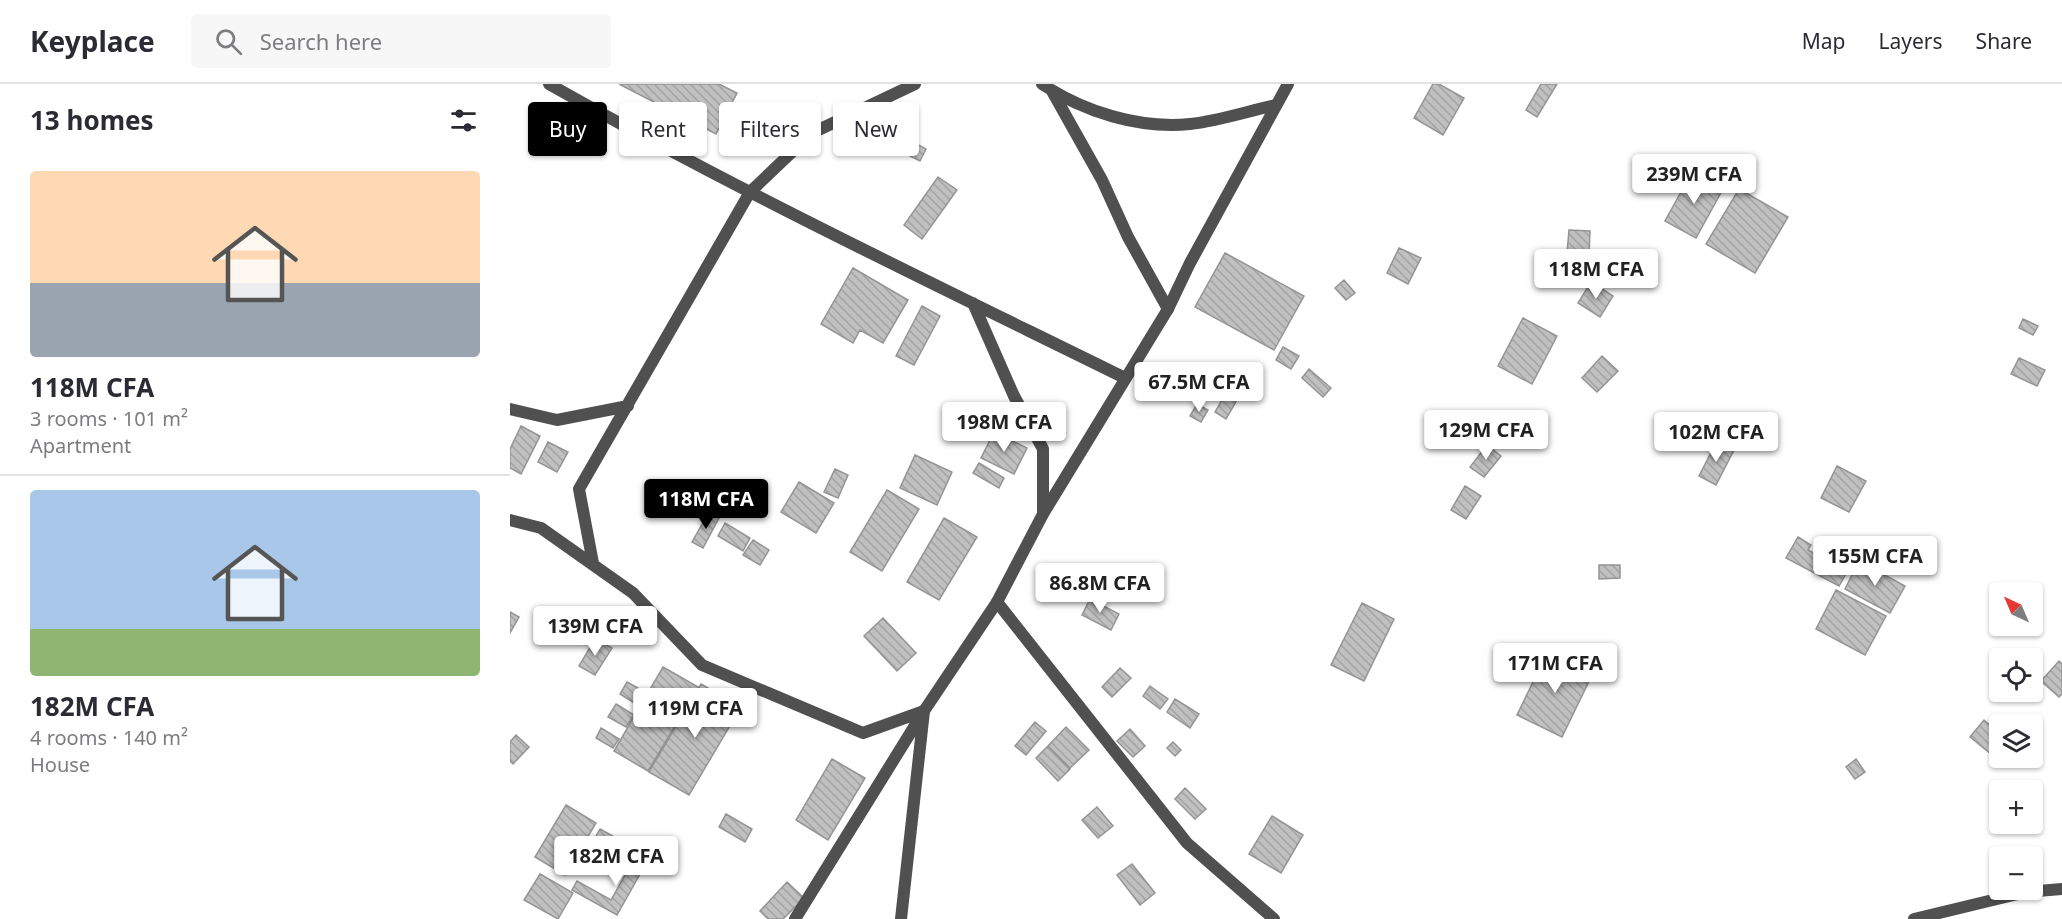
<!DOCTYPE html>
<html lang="en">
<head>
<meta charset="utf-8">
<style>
	body { margin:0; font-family:"Noto Sans",sans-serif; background:#f7f7f7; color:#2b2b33; height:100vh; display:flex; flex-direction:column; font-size:22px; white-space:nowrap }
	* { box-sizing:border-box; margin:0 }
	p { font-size:20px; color:#7c7c81 }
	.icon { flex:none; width:33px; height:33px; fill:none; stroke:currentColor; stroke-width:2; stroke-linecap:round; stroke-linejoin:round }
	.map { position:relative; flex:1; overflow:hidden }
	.details { display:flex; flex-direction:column; background:#fff; width:510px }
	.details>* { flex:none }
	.top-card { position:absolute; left:18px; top:18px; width:570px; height:54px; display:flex; gap:12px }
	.needle { width:39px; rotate:316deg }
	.tools { position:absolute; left:1479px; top:498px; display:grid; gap:12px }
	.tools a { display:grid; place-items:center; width:54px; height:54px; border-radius:6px; background:#fff; box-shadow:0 2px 4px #0004; font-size:30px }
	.price { position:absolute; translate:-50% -51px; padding:0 14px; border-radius:6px; background:#fff; color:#222; font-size:20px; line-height:39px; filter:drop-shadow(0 2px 3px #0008) }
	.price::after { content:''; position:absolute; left:50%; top:36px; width:18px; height:14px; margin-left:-9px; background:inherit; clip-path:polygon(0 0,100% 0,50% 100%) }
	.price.active { background:#000; color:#fff }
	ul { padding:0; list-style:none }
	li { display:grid; align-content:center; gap:12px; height:318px; padding:0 30px }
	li+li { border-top:2px solid #e1e1e2 }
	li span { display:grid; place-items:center; height:186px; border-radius:6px; color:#555 }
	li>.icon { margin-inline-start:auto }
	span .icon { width:108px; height:108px; fill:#fffc; stroke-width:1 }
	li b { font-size:26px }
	h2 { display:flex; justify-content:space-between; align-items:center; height:72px; padding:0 30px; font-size:26px }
	.pill { padding:0 21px; border-radius:6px; background:#fff; box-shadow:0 2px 4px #0004; font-size:21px; line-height:54px }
	.pill.active { background:#000; color:#fff }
	header { display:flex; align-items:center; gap:36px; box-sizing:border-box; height:84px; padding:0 30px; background:#fff; border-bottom:2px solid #e1e1e2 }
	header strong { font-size:28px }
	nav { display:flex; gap:33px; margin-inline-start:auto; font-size:21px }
	.search { width:420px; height:54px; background:#f7f7f7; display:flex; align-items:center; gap:15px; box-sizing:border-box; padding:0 21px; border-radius:6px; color:#7c7c81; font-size:22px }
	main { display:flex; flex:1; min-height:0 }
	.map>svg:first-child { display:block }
</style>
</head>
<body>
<header>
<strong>Keyplace</strong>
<div class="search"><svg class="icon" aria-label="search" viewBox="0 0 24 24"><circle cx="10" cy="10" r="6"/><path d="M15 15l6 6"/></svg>Search here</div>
<nav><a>Map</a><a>Layers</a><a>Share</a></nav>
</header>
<main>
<section class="details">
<h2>13 homes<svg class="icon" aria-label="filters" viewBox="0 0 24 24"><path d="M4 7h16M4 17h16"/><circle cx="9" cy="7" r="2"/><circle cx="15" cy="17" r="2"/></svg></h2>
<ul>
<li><span style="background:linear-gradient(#ffd9b3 60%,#9aa5b1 0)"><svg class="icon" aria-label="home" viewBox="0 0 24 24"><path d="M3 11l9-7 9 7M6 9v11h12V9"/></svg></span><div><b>118M CFA</b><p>3 rooms · 101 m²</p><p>Apartment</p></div></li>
<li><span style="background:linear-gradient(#a9c7e8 75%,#8fb573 0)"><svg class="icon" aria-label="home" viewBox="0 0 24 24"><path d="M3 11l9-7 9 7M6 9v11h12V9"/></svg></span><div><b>182M CFA</b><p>4 rooms · 140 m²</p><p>House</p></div></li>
</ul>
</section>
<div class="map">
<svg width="1552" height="835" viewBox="0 0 1552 835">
	<defs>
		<pattern id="building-back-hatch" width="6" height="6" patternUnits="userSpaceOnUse" patternTransform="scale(1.5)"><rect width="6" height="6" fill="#c0c0c0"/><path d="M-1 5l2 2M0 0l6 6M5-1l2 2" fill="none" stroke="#a3a3a3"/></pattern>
	</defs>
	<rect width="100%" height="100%" fill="#fff"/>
	<!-- building -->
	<path fill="url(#building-back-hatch)" stroke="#949494" stroke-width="1.5" d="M 109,0 L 209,0 L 227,9 L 206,50 Z
		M 923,0 L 929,0 L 954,14 L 933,51 L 904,34 Z
		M 1031,0 L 1047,0 L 1027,33 L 1016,26 Z
		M 379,45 L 416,65 L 410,77 L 372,58 Z
		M 1182,88 L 1213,105 L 1186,154 L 1155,137 Z
		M 428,93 L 447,106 L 412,155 L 394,141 Z
		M 1229,105 L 1278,133 L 1245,189 L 1196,160 Z
		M 1059,146 L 1080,147 L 1079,171 L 1057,169 Z
		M 889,164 L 911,174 L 898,200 L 877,189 Z
		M 715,169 L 794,212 L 764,266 L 685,223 Z
		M 343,184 L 398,216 L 373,259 L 350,246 L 343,259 L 311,240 Z
		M 834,196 L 845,209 L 836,216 L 825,204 Z
		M 1081,198 L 1103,212 L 1090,233 L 1068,219 Z
		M 412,222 L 430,232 L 404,281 L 386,272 Z
		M 1013,234 L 1047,252 L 1022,300 L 988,282 Z
		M 1513,235 L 1528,242 L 1523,251 L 1509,244 Z
		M 773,263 L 789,272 L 781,285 L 766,276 Z
		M 1092,272 L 1108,287 L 1087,308 L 1072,294 Z
		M 1509,274 L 1535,286 L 1527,302 L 1501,290 Z
		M 799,285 L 821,304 L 813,313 L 792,294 Z
		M 716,309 L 727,316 L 716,335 L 705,328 Z
		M 687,320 L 698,326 L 691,338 L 680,332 Z
		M 1242,336 L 1265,346 L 1259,361 L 1236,351 Z
		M 11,342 L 30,352 L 11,390 L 0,384 L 0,365 Z
		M 484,348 L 517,364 L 504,390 L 471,374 Z
		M 1207,357 L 1224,366 L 1206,401 L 1189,392 Z
		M 38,358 L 58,368 L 47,388 L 28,378 Z
		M 977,361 L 991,372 L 974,393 L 960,383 Z
		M 405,371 L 442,388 L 427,421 L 390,404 Z
		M 469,379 L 494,394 L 489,404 L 463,389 Z
		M 1327,382 L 1356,397 L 1339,428 L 1311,414 Z
		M 325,385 L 338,391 L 328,414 L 314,408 Z
		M 289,398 L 324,419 L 306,449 L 271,428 Z
		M 955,402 L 971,412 L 956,435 L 941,426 Z
		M 377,406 L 409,425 L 372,487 L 340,468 Z
		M 199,428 L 209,434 L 193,464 L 182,458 Z
		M 434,434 L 467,453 L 429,516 L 397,498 Z
		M 215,439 L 240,454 L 233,467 L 208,452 Z
		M 1288,453 L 1301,461 L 1298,466 L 1337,488 L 1329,502 L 1276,474 Z
		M 243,456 L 259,466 L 250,481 L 233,471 Z
		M 1349,477 L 1395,502 L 1380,529 L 1335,505 Z
		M 1089,481 L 1110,481 L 1110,494 L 1089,495 Z
		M 1326,506 L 1376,532 L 1355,571 L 1306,545 Z
		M 580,515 L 609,530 L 601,546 L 572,531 Z
		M 852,519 L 884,535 L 854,597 L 821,581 Z
		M 0,528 L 9,533 L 0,549 Z
		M 373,534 L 406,569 L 387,587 L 354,552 Z
		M 85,555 L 102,564 L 85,591 L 69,582 Z
		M 1038,567 L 1083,589 L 1052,653 L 1007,631 Z
		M 1549,577 L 1552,580 L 1552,610 L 1549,613 L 1531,597 Z
		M 153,583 L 188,603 L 138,687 L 104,667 Z
		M 610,584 L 621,594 L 602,613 L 592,603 Z
		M 117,598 L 137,609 L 129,622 L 110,610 Z
		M 191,600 L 231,623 L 179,711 L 139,688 Z
		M 640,602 L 658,615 L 650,625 L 633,612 Z
		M 665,615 L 689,630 L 680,644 L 657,628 Z
		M 106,620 L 124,631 L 116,643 L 98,633 Z
		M 1474,636 L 1490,649 L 1490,672 L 1487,675 L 1460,653 Z
		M 525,638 L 536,647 L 516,671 L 505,662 Z
		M 556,643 L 579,666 L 560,684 L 538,662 Z
		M 91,644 L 109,655 L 103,664 L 86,654 Z
		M 620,645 L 635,662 L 623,673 L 607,657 Z
		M 6,651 L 19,663 L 3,680 L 0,677 L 0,658 Z
		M 663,658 L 671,666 L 665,672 L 657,664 Z
		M 538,662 L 560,685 L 548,697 L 526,674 Z
		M 322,675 L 355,694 L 318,756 L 286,736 Z
		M 1346,675 L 1355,688 L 1345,695 L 1336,683 Z
		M 675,704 L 696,725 L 685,735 L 665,715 Z
		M 56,721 L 86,739 L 55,791 L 25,773 Z
		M 587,723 L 603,742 L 588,754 L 572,736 Z
		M 216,730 L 242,745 L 235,758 L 209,743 Z
		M 762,732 L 793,751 L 771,789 L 739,770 Z
		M 90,745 L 119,761 L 112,775 L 82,759 Z
		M 128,768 L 139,774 L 107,831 L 62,806 L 67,797 L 101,816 Z
		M 622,780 L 645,809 L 630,821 L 607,791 Z
		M 30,790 L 63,809 L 48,835 L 14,816 Z
		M 277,798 L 294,814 L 273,835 L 258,835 L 250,827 Z"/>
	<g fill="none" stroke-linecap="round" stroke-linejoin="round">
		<!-- minor -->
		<path stroke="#505050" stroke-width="12" d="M 39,0 C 226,106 422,199 615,294
			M 532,0 C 574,28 629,45 680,40 C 709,37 738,27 766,21
			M 542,7 L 592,96 L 618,153 L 658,225
			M 463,219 L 504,312 L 533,365 L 533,430
			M 0,325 L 47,336 L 118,322
			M 0,436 L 31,444 L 123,509 L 192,581 L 353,649 L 414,627 L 391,835
			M 83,479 L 69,405 L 240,108 L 302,49 L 405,0
			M 487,518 L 677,759 L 764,835
			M 1404,835 L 1516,808 L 1552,805"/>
		<!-- tertiary -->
		<path stroke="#505050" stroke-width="12" d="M 285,835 L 414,627 L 487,518 L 533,430 L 658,225 L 680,179 L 778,0"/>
	</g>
</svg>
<div class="tools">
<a><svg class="needle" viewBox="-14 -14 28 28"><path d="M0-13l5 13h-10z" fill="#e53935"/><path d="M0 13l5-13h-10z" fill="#7c7c81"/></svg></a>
<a><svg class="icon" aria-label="locate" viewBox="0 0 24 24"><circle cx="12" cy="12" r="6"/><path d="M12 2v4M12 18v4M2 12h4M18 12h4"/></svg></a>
<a><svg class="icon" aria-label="layers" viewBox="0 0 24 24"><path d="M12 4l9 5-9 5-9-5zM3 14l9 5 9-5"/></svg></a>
<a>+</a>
<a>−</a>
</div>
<b class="price" style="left:1184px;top:121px">239M CFA</b>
<b class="price" style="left:1086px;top:216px">118M CFA</b>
<b class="price" style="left:689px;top:329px">67.5M CFA</b>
<b class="price" style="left:494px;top:369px">198M CFA</b>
<b class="price" style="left:976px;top:377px">129M CFA</b>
<b class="price" style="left:1206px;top:379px">102M CFA</b>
<b class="price active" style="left:196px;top:446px">118M CFA</b>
<b class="price" style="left:1365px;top:503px">155M CFA</b>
<b class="price" style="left:590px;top:530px">86.8M CFA</b>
<b class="price" style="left:85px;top:573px">139M CFA</b>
<b class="price" style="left:1045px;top:610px">171M CFA</b>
<b class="price" style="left:185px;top:655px">119M CFA</b>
<b class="price" style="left:106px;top:803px">182M CFA</b>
<div class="top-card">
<a class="pill active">Buy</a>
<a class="pill">Rent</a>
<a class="pill">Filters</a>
<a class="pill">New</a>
</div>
</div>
</main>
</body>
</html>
